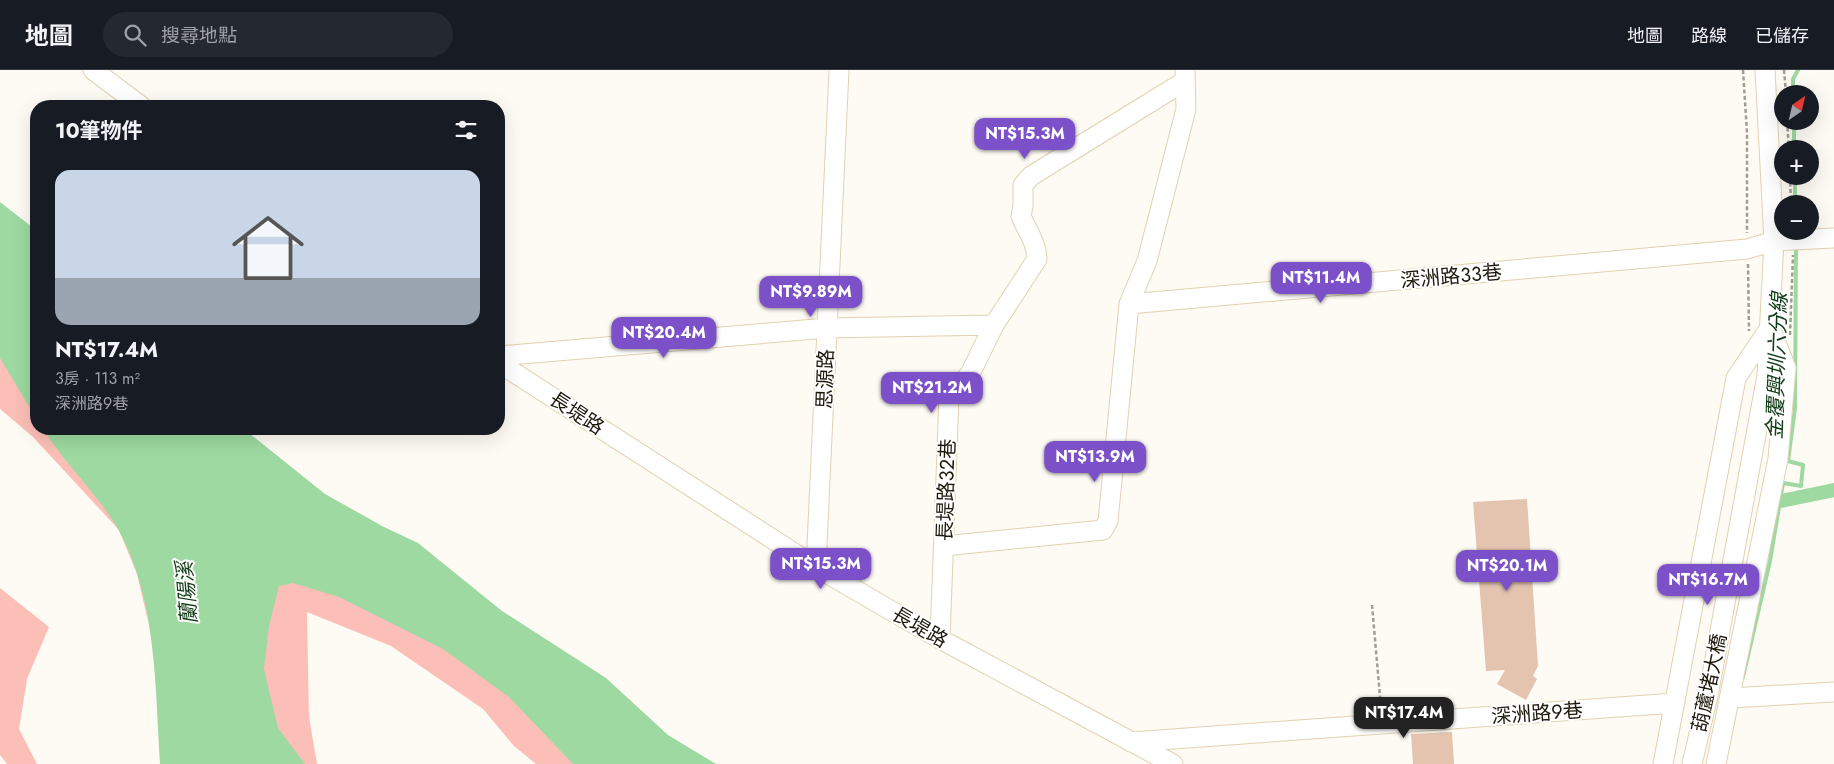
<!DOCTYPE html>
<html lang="zh-TW">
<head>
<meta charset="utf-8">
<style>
	body { margin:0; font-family:Jost,"Noto Sans TC",sans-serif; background:#242831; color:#f1f3f6; height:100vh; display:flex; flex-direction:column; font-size:19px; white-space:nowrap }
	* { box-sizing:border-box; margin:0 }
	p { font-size:16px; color:#9ea1a6 }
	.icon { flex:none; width:28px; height:28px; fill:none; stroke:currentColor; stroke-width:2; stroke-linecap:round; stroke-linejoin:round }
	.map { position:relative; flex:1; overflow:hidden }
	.panel { position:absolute; left:30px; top:30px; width:475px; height:335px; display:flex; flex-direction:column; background:#171b24; border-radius:20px; box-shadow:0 5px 20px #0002 }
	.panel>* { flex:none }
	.needle { width:32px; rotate:34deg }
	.buttons { position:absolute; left:1774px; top:15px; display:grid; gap:10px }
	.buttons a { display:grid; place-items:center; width:45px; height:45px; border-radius:50%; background:#171b24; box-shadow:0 5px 20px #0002; font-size:25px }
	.price { position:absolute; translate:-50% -42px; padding:0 11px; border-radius:10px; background:#7b50c9; color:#fff; font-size:16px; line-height:32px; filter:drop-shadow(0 1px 2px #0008) }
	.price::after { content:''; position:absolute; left:50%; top:30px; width:15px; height:11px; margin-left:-8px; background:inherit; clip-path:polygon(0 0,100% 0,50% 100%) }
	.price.on { background:#222; color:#fff }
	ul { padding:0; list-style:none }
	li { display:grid; align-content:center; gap:10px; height:265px; padding:0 25px }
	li+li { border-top:1px solid #363941 }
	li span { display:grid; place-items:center; height:155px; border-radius:15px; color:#555 }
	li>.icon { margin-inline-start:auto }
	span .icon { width:90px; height:90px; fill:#fffc; stroke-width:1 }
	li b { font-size:21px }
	h2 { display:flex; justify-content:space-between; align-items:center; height:60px; padding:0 25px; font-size:21px }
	header { display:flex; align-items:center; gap:30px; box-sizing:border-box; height:70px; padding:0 25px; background:#171b24; border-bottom:1px solid #363941 }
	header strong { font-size:24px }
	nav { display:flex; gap:28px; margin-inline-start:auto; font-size:18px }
	.search { width:350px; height:45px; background:#242831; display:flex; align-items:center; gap:12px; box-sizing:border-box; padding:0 18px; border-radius:28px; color:#9ea1a6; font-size:19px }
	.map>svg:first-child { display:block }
</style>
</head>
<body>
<header>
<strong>地圖</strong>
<div class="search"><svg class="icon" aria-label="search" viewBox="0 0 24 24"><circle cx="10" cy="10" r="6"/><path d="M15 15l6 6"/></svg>搜尋地點</div>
<nav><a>地圖</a><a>路線</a><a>已儲存</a></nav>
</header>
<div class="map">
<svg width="1834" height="694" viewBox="0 0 1834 694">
	<rect width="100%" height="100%" fill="#fefbf5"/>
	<!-- green -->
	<path fill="#fcbfb8" d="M 0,263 L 36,282 L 36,359 L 113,359 L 150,560 L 137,504 L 119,460 L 33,367 L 0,339 Z
		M 231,385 L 631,694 L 536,694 L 514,676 L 483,639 L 391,576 L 307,542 L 309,647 L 317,694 L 258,694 Z
		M 0,518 L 49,557 L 27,609 L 19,659 L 37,694 L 7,694 L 0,685 Z"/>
	<!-- water -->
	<path fill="#9dd9a0" d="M 0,132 L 36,160 L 36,348 L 0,288 Z
		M 43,359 L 244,359 L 325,424 L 384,457 L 418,473 L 502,541 L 606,608 L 668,665 L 716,694 L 573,694 L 509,627 L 443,579 L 339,527 L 293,513 L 279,516 L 269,556 L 264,599 L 278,658 L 305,694 L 160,694 C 155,617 157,529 118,459 C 97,423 65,394 43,359 Z"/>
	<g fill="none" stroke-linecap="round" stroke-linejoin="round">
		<!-- stream -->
		<path stroke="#9dd9a0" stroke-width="4" d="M 1793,24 L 1793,9 L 1798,0
			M 1794,51 L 1794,79
			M 1795,106 L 1795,134
			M 1743,607 L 1770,491 L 1783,413 L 1801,416 L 1803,395 L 1788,391 L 1795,338 L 1796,176"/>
		<!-- canal -->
		<path stroke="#9dd9a0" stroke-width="14" d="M 1781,431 L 1834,420"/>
	</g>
	<!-- building -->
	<path fill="#e4c4ae" d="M 1527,429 L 1538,596 L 1533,606 L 1537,609 L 1526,630 L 1497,614 L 1505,600 L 1486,601 L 1473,432 Z
		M 1452,662 L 1454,694 L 1413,694 L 1411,664 Z"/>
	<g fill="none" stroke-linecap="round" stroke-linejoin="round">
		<defs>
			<path id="minor" d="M 93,0 L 141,36
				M 1185,0 L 1186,39 L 1147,191 L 1129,234 L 1747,179 L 1774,171 L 1834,168
				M 994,255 L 1037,189 C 1036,171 1027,161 1021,146 L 1023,136 L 1023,115 L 1031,106 L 1185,11
				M 499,286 L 827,258 L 994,255 L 970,304 L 949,326 L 940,569
				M 499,293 L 816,497 L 940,569 L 1173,694
				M 944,476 L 1103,460 L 1108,451 L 1109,441 L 1129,234
				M 816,497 L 839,0
				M 1730,628 L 1834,622
				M 1131,672 L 1675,633
				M 1663,694 L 1736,308 L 1769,259
				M 1692,694 L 1708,626 L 1767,305 L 1774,171 L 1765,0
				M 1716,694 L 1778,389 L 1786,298 L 1772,263"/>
		</defs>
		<!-- minor casing -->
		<use href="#minor" stroke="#e1d1b0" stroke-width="21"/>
		<!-- path -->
		<path stroke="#a19d94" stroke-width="2.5" stroke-dasharray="4 2.5" stroke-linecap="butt" d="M 1743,0 L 1747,63 L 1747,163
			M 1784,0 L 1786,24
			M 1787,51 L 1789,79
			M 1790,106 L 1791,134
			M 1748,194 L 1749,261
			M 1790,265 L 1793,185
			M 1372,535 L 1381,638"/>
		<!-- minor -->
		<use href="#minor" stroke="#fff" stroke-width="19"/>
	</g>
	<g text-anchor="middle" stroke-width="4" stroke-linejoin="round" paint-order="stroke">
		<!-- street labels -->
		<g font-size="20" fill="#1f190d" stroke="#fff">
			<text transform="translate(1451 206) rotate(-5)" y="7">深洲路33巷</text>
			<text transform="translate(825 309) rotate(-88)" y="7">思源路</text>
			<text transform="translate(577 343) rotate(33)" y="7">長堤路</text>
			<text transform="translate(946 420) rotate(-88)" y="7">長堤路32巷</text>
			<text transform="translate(920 557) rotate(30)" y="7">長堤路</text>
			<text transform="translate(1709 613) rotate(-78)" y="7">葫蘆堵大橋</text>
			<text transform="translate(1537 643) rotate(-4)" y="7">深洲路9巷</text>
		</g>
		<!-- water labels -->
		<g font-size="21" font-style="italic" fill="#123c17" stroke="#fff">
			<text transform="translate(1777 296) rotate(-88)" y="7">金覆興圳六分線</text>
			<text transform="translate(187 523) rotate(-95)" y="7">蘭陽溪</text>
		</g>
	</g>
</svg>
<div class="buttons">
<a><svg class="needle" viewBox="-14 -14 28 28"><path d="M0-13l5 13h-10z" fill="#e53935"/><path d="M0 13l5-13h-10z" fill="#9ea1a6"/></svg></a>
<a>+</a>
<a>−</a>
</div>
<b class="price" style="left:1025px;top:90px">NT$15.3M</b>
<b class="price" style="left:1321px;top:234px">NT$11.4M</b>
<b class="price" style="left:811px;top:248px">NT$9.89M</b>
<b class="price" style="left:664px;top:289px">NT$20.4M</b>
<b class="price" style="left:932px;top:344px">NT$21.2M</b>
<b class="price" style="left:1095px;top:413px">NT$13.9M</b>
<b class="price" style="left:821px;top:520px">NT$15.3M</b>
<b class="price" style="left:1507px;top:522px">NT$20.1M</b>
<b class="price" style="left:1708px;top:536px">NT$16.7M</b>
<b class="price on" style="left:1404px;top:669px">NT$17.4M</b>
<section class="panel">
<h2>10筆物件<svg class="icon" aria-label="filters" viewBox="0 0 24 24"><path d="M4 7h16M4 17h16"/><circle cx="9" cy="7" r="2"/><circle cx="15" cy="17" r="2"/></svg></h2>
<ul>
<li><span style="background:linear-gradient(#c9d6e8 70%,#9aa5b1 0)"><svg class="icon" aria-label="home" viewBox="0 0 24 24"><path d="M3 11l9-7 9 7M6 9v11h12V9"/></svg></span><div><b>NT$17.4M</b><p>3房 · 113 m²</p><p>深洲路9巷</p></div></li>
</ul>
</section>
</div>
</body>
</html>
